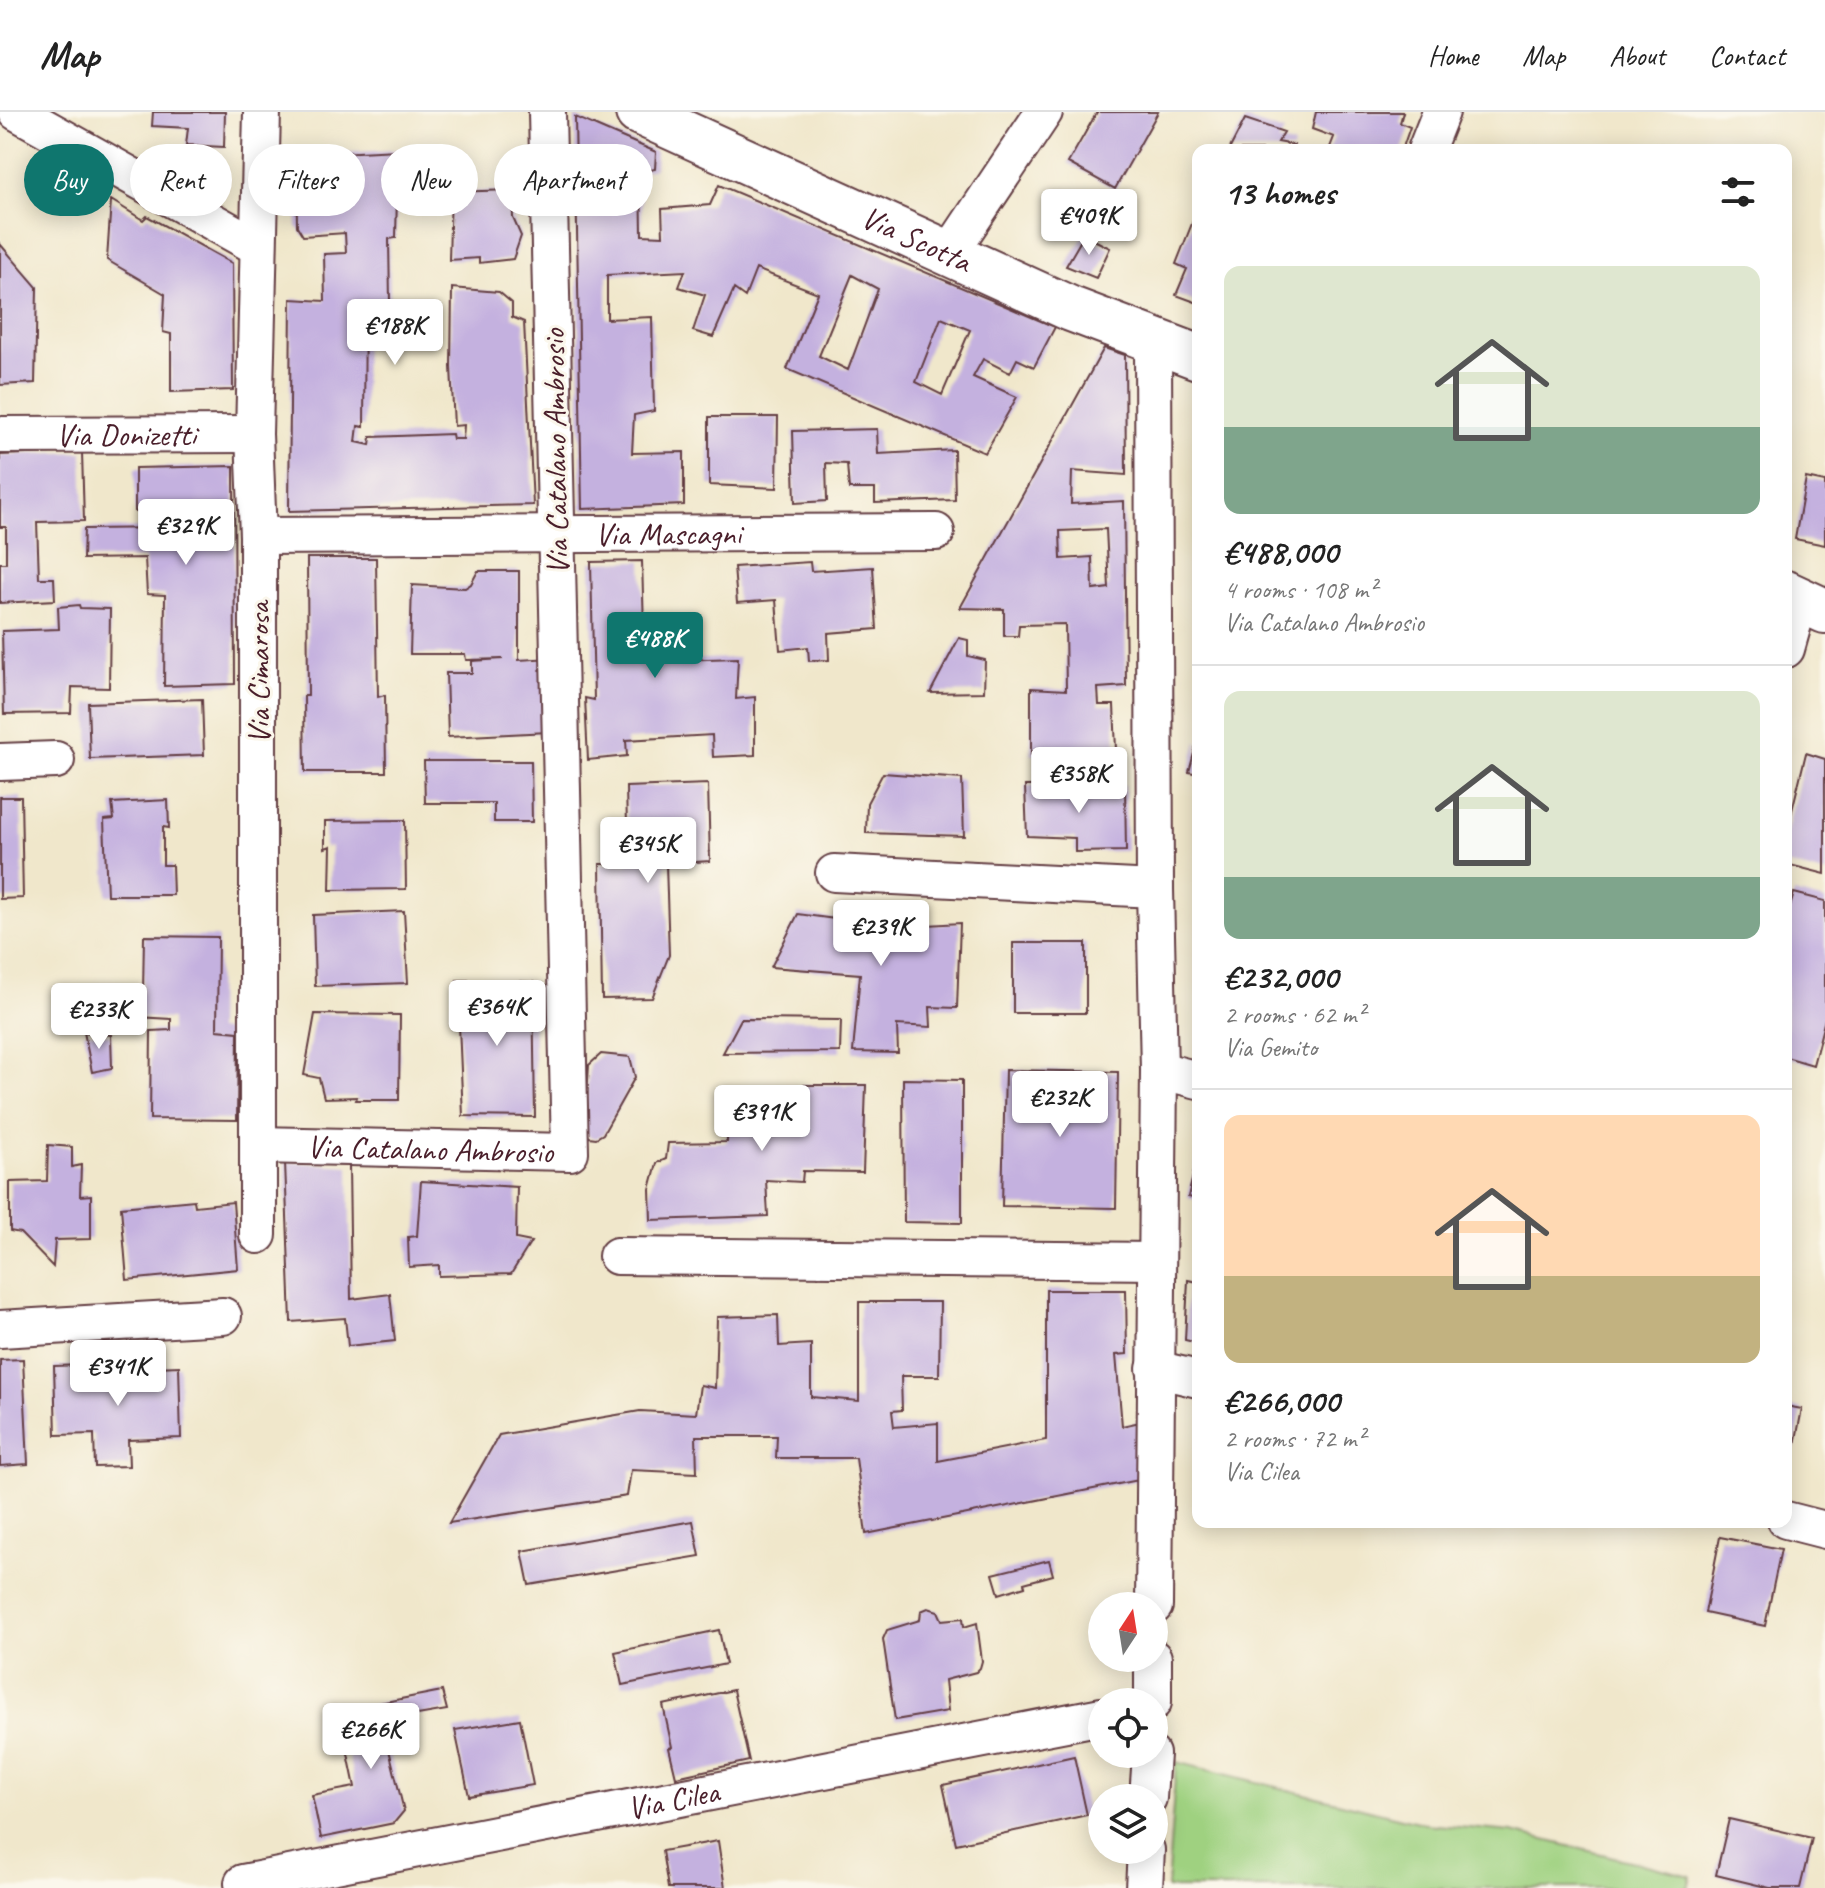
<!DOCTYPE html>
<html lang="en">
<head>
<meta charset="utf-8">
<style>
	body { margin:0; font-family:Caveat,sans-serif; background:#f6f6f6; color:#222; height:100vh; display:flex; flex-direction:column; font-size:30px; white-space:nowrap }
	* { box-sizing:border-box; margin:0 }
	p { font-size:26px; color:#767676 }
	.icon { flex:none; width:44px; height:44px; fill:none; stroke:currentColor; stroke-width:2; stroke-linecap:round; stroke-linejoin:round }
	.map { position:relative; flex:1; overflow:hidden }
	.details { position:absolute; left:1192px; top:32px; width:600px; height:1384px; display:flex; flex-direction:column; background:#fff; border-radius:16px; box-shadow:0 4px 20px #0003 }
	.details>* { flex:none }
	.hud { position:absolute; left:24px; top:32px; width:760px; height:72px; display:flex; gap:16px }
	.needle { width:52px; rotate:12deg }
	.controls { position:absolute; left:1088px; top:1480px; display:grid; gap:16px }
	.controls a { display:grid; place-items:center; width:80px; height:80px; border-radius:50%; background:#fff; box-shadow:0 4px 20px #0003; font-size:40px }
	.price { position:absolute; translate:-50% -68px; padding:0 18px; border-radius:8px; background:#fff; color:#222; font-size:26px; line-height:52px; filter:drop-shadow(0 2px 4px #0008) }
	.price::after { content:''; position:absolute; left:50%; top:48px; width:24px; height:18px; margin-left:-12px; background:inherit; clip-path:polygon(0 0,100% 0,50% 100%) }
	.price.current { background:#0f766e; color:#fff }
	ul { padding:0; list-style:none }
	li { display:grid; align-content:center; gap:16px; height:424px; padding:0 32px }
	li+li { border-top:2px solid #e0e0e0 }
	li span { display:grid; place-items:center; height:248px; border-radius:16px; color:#555 }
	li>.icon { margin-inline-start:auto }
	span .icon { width:144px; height:144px; fill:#fffc; stroke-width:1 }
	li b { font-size:34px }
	h2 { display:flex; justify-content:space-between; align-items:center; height:96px; padding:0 32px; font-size:34px }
	.pill { padding:0 28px; border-radius:36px; background:#fff; box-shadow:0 4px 20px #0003; font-size:28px; line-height:72px }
	.pill.current { background:#0f766e; color:#fff }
	header { display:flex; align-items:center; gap:48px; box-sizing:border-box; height:112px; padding:0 40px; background:#fff; border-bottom:2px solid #e0e0e0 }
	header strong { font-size:38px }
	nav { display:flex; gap:44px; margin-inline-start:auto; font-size:28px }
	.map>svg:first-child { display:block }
</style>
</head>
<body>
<header>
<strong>Map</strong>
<nav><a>Home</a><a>Map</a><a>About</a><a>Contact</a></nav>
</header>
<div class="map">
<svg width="1825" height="1776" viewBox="0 0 1825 1776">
	<rect width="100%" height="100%" fill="#fbf7ec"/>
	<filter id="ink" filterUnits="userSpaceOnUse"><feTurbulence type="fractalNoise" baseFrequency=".0125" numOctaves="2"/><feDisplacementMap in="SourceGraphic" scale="16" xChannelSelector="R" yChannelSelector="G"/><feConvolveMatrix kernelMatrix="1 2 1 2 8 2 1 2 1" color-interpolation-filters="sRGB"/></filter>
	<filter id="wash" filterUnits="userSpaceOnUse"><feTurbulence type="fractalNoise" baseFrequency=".006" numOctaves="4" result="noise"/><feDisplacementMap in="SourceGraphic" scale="32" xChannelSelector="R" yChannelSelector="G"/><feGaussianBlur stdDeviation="1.8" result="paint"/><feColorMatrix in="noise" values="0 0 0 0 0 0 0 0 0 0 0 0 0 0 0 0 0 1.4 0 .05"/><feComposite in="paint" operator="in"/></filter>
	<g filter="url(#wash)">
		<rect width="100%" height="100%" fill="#f0e7cb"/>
		<!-- green -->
		<path fill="#9fd180" stroke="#747856" stroke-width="2" d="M 1176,1650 L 1426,1712 L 1512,1720 L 1691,1764 L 1688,1776 L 1167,1776 Z"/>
		<g id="blocks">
			<!-- building -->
			<path fill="#c4b1df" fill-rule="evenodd" d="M 153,0 L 225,0 L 224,35 L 186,33 L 188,16 L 152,14 Z
				M 1097,0 L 1158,0 L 1115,77 L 1068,51 Z
				M 1316,0 L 1403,0 L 1400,11 L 1410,15 L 1402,38 L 1329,38 L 1334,25 L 1312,17 Z
				M 575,5 L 656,40 L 655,57 L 641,60 L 642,123 L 663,124 L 662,97 L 710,93 L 719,73 L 1055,215 L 1034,255 L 1017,247 L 1010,261 L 983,247 L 973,265 L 1017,285 L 985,341 L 787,257 L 818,181 L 756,157 L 745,185 L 734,177 L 713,225 L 693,219 L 705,183 L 679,175 L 685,159 L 607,163 L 607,207 L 652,205 L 654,299 L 634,303 L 632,341 L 684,340 L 684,393 L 582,397 ZM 852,163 L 878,177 L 848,258 L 819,244 ZM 941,206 L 970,218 L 942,283 L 916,270 Z
				M 1245,7 L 1284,20 L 1278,30 L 1294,33 L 1293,38 L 1229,38 Z
				M 398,38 L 396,126 L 389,127 L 390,191 L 365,191 L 364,315 L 358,314 L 356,330 L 370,333 L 371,325 L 452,322 L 453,327 L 463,327 L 464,313 L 454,314 L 451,255 L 452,176 L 499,180 L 512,191 L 512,205 L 524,210 L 533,393 L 289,399 L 291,187 L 325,189 L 324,142 L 346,141 L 345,121 L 303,124 L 297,114 L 296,43 Z
				M 512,78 L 513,106 L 521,124 L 513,147 L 479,151 L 479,146 L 449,148 L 451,80 Z
				M 111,88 L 143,108 L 147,104 L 232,151 L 233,278 L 171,280 L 171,222 L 163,220 L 165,182 L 107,148 Z
				M 1193,109 L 1198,111 L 1198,191 L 1176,183 L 1187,157 L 1176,152 Z
				M 1084,123 L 1110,136 L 1096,166 L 1066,154 Z
				M 0,132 L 37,175 L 35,271 L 0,273 Z
				M 1104,236 L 1125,243 L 1126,363 L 1072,359 L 1071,392 L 1124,389 L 1126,574 L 1098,576 L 1099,593 L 1114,593 L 1116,638 L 1031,643 L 1031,576 L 1066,578 L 1065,512 L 1019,513 L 1018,524 L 1004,524 L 1004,497 L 960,496 ZM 1106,417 L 1109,476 L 1093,478 L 1092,445 L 1061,447 L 1060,419 Z
				M 709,305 L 778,305 L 777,376 L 709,373 Z
				M 877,317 L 878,342 L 954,338 L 955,388 L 875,391 L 875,377 L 849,377 L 847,352 L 826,351 L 827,389 L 795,391 L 793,319 Z
				M 82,340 L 84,409 L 37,410 L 39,466 L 54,466 L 55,488 L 0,491 L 0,451 L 6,451 L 6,415 L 0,415 L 0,343 Z
				M 234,354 L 235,572 L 164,574 L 165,483 L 147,482 L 145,446 L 83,447 L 84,417 L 172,416 L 171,399 L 135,400 L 135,356 Z
				M 1806,366 L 1825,370 L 1825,433 L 1795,427 Z
				M 307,446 L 376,446 L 378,585 L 385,583 L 386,660 L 305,660 L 304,584 L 308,584 Z
				M 642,449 L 645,549 L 738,546 L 736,587 L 755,585 L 755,643 L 713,645 L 712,623 L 626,628 L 627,644 L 588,648 L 585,586 L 594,588 L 591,450 Z
				M 810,450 L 811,459 L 873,455 L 877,517 L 828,521 L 829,548 L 809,549 L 808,535 L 780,538 L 776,488 L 737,491 L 734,455 Z
				M 478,459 L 519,459 L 519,548 L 552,546 L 548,620 L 448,625 L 446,561 L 472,561 L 472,549 L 503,547 L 466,548 L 465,542 L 410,542 L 412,473 L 465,476 L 471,472 Z
				M 79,493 L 80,496 L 110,497 L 109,576 L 72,575 L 71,601 L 4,602 L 2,519 L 59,517 L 58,495 Z
				M 959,526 L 968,528 L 968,544 L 985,548 L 984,580 L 930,581 Z
				M 202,587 L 204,643 L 90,647 L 88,591 Z
				M 1197,630 L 1198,630 L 1198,662 L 1189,660 Z
				M 1806,641 L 1825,647 L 1825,762 L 1786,752 L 1786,723 Z
				M 424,649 L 531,649 L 532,710 L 494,710 L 494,691 L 425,691 Z
				M 883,661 L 962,667 L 964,724 L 866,721 L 867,691 Z
				M 708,672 L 710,749 L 666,752 L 669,843 L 652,886 L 602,887 L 600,752 L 628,752 L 626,675 Z
				M 1125,673 L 1126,739 L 1075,740 L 1075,726 L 1027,724 L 1025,674 Z
				M 0,685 L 21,685 L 23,786 L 0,787 Z
				M 168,688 L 169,716 L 163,715 L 163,753 L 172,753 L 173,783 L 107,783 L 104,708 L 114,707 L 112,691 Z
				M 405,708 L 406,777 L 330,778 L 331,734 L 325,736 L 325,709 Z
				M 1794,781 L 1825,789 L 1825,907 L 1813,953 L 1786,945 L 1786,809 Z
				M 404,799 L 408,871 L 315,874 L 313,803 Z
				M 859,799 L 905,803 L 905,806 L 927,804 L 928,813 L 960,811 L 957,896 L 930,895 L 931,915 L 897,913 L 898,941 L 853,940 L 860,862 L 771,855 L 798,802 L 858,810 Z
				M 144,824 L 218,825 L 217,918 L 238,920 L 237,1008 L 150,1007 L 151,919 L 171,918 L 171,907 L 137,905 L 137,880 L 143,881 Z
				M 1013,831 L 1086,831 L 1086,901 L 1013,901 Z
				M 457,868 L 533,870 L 535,1005 L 463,1004 Z
				M 315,902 L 400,903 L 399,988 L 356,988 L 357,985 L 324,986 L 319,966 L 304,963 Z
				M 741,907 L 841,908 L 840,940 L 723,941 Z
				M 84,920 L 111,923 L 112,956 L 92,960 Z
				M 601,942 L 630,945 L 635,965 L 603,1022 L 596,1026 L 589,1025 L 585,1016 L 589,953 Z
				M 1005,958 L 1118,960 L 1116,1096 L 1002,1094 Z
				M 903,967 L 962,968 L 962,1111 L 904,1110 Z
				M 801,973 L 866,973 L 863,1060 L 803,1059 L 802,1070 L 766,1068 L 768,1104 L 651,1108 L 650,1077 L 657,1051 L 666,1047 L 668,1031 L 727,1030 L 728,986 L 801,984 Z
				M 48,1033 L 72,1035 L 72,1055 L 81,1053 L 80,1084 L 91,1083 L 91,1127 L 55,1128 L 53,1155 L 20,1121 L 10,1119 L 10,1070 L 47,1069 Z
				M 1197,1047 L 1198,1047 L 1198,1087 L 1188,1085 Z
				M 285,1050 L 349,1054 L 351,1187 L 390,1182 L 395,1229 L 348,1234 L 345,1206 L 291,1210 Z
				M 421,1069 L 517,1075 L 516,1127 L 531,1130 L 511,1162 L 439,1164 L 439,1153 L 409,1155 L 408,1125 L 417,1124 Z
				M 194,1088 L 195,1094 L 233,1090 L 238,1157 L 127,1168 L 121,1095 Z
				M 1188,1168 L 1198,1170 L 1198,1231 L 1185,1228 Z
				M 1046,1178 L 1126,1178 L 1127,1242 L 1116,1243 L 1122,1314 L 1140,1310 L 1139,1368 L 866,1422 L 856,1346 L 776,1346 L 777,1324 L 696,1324 L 697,1361 L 631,1358 L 627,1384 L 449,1411 L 499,1323 L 640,1299 L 696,1302 L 700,1273 L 715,1276 L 717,1205 L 778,1203 L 779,1234 L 811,1232 L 811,1285 L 859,1289 L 859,1190 L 940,1190 L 939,1264 L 901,1264 L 902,1298 L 892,1299 L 894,1315 L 938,1311 L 938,1349 L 1046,1328 Z
				M 23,1247 L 28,1352 L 0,1354 L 0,1248 Z
				M 85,1253 L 85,1262 L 134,1261 L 133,1256 L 179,1254 L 181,1326 L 128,1328 L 129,1354 L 95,1355 L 94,1322 L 56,1323 L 54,1254 Z
				M 1786,1294 L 1802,1297 L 1789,1363 L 1786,1363 Z
				M 693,1409 L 700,1444 L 529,1473 L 522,1439 Z
				M 1720,1425 L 1781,1437 L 1765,1514 L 1705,1501 Z
				M 1049,1448 L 1053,1463 L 1024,1471 L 1025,1474 L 999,1482 L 993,1462 Z
				M 928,1496 L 938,1499 L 942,1508 L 963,1506 L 964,1515 L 977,1511 L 982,1549 L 980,1556 L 976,1560 L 945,1568 L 948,1599 L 895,1608 L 883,1527 L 887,1518 L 920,1508 L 921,1499 Z
				M 719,1518 L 726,1552 L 622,1573 L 615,1540 Z
				M 733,1578 L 749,1649 L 676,1665 L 669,1636 L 672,1635 L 663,1593 Z
				M 442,1579 L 447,1598 L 382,1609 L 404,1699 L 394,1711 L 321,1726 L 312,1683 L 355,1675 L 346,1632 L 358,1629 L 354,1596 Z
				M 520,1607 L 533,1673 L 469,1684 L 455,1618 Z
				M 1074,1644 L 1087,1703 L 956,1732 L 943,1673 Z
				M 1729,1707 L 1812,1726 L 1800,1776 L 1770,1776 L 1716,1763 Z
				M 718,1729 L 725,1776 L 668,1776 L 662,1739 Z"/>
		</g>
	</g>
	<g filter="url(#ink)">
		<use href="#blocks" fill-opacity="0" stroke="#633d43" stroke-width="2"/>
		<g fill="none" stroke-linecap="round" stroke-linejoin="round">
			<defs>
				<g id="minor">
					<path d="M 17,0 L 258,135"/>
					<path d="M 1426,38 L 1441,0"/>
					<path d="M 949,142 L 1044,0"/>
					<path d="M 1153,229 L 1155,777 L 1159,958 L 1154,1494"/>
					<path id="s1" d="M 0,323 L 254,322"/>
					<path id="s2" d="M 258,424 L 936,420"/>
					<path d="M 1786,537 L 1800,487"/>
					<path d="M 0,650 L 56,648"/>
					<path d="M 834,761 L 1155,777"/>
					<path d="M 1159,958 L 1198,968"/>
					<path id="s3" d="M 258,1033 L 570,1040 L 547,0"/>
					<path d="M 258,1123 L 258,424 L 254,322 L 262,0"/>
					<path d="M 617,1144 L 1157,1149"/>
					<path d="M 0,1217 L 223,1204"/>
					<path d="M 1155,1257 L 1198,1267"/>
					<path d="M 1786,1408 L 1825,1418"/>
					<path d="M 1153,1590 L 1153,1546"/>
					<path d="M 1148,1686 L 1151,1642"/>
					<path id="s4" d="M 243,1771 L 1102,1604"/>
					<path d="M 1144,1776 L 1146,1738"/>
				</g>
				<g id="tertiary">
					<path id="s5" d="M 638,0 L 1071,197 L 1198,245"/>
					<path d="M 1786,481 L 1825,499"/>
				</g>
			</defs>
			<!-- minor casing -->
			<use href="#minor" stroke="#633d43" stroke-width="40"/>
			<!-- tertiary casing -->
			<use href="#tertiary" stroke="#633d43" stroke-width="48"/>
			<!-- minor -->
			<use href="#minor" stroke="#fff" stroke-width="36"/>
			<!-- tertiary -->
			<use href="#tertiary" stroke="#fff" stroke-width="44"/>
		</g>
	</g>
	<g text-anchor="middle" stroke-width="6" stroke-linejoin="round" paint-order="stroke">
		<!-- street labels -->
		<g font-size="32" fill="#4a1f2b" stroke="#fbf7ec">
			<text dy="11" stroke="none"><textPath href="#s5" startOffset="306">Via Scotta</textPath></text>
			<text dy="11" stroke="none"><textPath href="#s1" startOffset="126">Via Donizetti</textPath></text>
			<text transform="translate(555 340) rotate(-91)" y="11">Via Catalano Ambrosio</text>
			<text dy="11" stroke="none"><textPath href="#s2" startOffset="410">Via Mascagni</textPath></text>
			<text transform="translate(258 561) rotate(-90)" y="11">Via Cimarosa</text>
			<text dy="11" stroke="none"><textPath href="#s3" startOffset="172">Via Catalano Ambrosio</textPath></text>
			<text dy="11" stroke="none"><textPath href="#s4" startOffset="438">Via Cilea</textPath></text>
		</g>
	</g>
</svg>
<div class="controls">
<a><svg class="needle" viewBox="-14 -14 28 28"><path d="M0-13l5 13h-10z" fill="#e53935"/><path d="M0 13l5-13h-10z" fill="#767676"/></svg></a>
<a><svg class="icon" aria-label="locate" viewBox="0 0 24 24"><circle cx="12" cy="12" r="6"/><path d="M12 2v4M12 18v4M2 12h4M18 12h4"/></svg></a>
<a><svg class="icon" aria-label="layers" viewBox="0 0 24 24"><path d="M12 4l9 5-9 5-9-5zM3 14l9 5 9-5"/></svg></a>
</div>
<b class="price" style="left:1089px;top:145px">€409K</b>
<b class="price" style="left:395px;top:255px">€188K</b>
<b class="price" style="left:186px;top:455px">€329K</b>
<b class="price current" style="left:655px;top:568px">€488K</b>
<b class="price" style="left:1079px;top:703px">€358K</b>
<b class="price" style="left:648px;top:773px">€345K</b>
<b class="price" style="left:881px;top:856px">€239K</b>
<b class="price" style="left:497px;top:936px">€364K</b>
<b class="price" style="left:99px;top:939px">€233K</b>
<b class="price" style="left:1060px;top:1027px">€232K</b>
<b class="price" style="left:762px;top:1041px">€391K</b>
<b class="price" style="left:118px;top:1296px">€341K</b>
<b class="price" style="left:371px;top:1659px">€266K</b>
<div class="hud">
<a class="pill current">Buy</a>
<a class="pill">Rent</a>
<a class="pill">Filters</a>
<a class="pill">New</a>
<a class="pill">Apartment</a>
</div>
<section class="details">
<h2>13 homes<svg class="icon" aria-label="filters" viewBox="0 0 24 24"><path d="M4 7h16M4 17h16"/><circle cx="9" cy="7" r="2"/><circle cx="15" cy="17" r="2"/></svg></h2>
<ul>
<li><span style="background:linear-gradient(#dfe7d0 65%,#7fa58c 0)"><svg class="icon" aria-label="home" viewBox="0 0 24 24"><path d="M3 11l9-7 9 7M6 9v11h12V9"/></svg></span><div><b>€488,000</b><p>4 rooms · 108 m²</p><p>Via Catalano Ambrosio</p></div></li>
<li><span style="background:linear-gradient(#dfe7d0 75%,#7fa58c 0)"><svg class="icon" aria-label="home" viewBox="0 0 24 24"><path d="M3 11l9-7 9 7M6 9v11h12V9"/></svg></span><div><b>€232,000</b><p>2 rooms · 62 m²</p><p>Via Gemito</p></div></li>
<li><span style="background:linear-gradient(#ffd9b3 65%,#c2b280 0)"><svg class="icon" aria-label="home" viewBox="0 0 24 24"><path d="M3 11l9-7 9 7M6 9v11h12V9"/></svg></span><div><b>€266,000</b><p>2 rooms · 72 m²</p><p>Via Cilea</p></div></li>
</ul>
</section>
</div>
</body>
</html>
